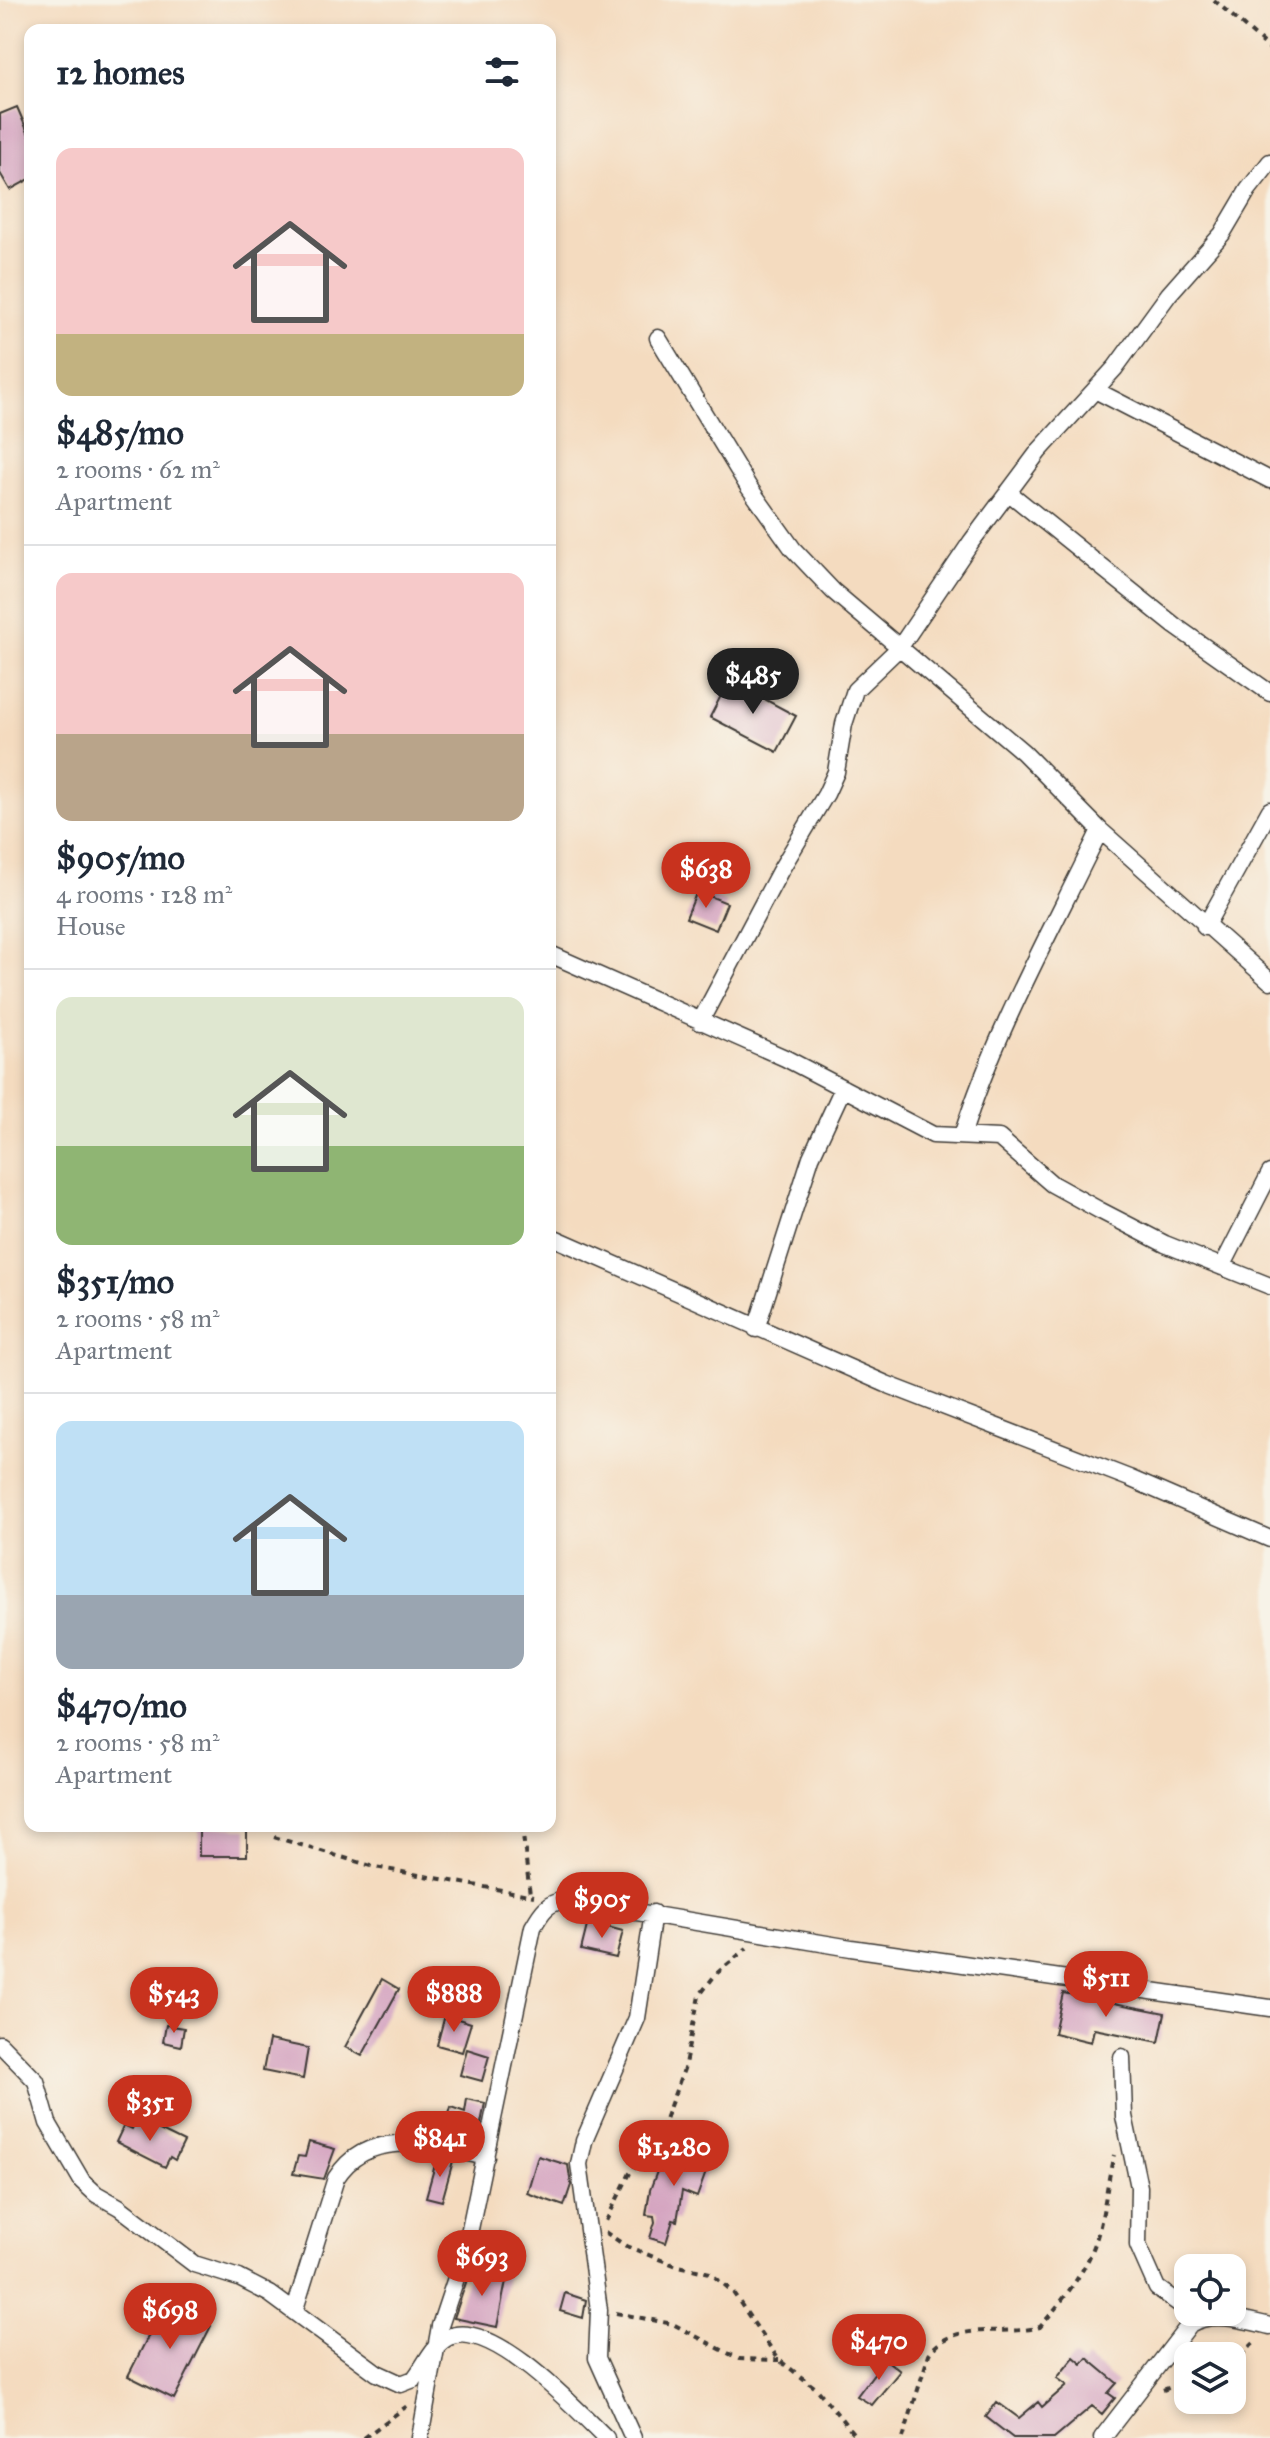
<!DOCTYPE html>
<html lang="en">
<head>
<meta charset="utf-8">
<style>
	body { margin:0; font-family:"IM FELL Great Primer",serif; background:#f2f2f3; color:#1f2937; height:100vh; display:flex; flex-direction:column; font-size:30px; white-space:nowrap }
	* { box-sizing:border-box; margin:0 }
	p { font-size:26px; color:#747a83 }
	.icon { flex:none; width:44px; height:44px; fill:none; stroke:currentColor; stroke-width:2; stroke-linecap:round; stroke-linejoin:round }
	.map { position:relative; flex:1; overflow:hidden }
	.details { position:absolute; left:24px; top:24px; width:532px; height:1808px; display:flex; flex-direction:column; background:#fff; border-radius:16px; box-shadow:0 4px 12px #0003 }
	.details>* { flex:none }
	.controls { position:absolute; left:1174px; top:2254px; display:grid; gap:16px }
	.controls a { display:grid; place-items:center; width:72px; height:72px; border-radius:16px; background:#fff; box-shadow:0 4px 12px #0003; font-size:40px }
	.price { position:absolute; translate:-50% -68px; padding:0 18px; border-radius:28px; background:#c8321e; color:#fff; font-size:26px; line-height:52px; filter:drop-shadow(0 2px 4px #0008) }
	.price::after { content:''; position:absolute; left:50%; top:48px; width:24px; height:18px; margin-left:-12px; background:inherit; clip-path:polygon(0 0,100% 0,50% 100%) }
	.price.current { background:#222; color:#fff }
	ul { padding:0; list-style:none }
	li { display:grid; align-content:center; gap:16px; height:424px; padding:0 32px }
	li+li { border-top:2px solid #e0e1e3 }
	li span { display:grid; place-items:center; height:248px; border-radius:16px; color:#555 }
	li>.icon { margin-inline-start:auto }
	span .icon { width:144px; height:144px; fill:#fffc; stroke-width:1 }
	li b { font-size:34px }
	h2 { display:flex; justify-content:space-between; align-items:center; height:96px; padding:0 32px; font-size:34px }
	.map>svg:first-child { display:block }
</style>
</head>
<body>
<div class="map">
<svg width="1270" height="2438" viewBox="0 0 1270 2438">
	<rect width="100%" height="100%" fill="#f7f3e8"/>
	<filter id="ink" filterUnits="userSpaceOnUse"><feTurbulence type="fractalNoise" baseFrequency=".0125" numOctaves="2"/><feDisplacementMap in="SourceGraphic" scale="16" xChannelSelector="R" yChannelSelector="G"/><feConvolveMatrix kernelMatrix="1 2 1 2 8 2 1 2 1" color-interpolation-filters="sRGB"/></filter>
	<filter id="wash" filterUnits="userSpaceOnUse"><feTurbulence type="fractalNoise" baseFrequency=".006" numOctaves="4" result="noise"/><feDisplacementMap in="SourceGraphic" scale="32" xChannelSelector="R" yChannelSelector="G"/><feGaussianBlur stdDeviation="1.8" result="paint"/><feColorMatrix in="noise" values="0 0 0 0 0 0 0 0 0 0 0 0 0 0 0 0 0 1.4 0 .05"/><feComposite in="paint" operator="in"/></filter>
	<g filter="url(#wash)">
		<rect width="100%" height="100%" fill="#f4dbbf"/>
		<g id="blocks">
			<!-- building -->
			<path fill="#d4a3c0" d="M 17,107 L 30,137 L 30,179 L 10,190 L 0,173 L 0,114 Z
				M 729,680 L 796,716 L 777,752 L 710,717 Z
				M 697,891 L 727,903 L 716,930 L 686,918 Z
				M 199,1826 L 247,1829 L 247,1856 L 199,1856 Z
				M 588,1922 L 623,1931 L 616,1958 L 581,1950 Z
				M 382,1979 L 399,1989 L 362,2056 L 345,2047 Z
				M 1063,1993 L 1165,2013 L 1159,2042 L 1094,2029 L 1091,2042 L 1054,2033 Z
				M 445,2015 L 471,2023 L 462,2052 L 437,2045 Z
				M 166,2025 L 184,2028 L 181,2046 L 163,2042 Z
				M 269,2040 L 308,2048 L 303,2079 L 263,2071 Z
				M 467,2049 L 489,2056 L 482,2081 L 460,2075 Z
				M 467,2099 L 485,2103 L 478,2138 L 460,2134 L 459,2140 L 443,2136 L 451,2107 L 465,2112 Z
				M 137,2119 L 184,2142 L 175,2160 L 170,2157 L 165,2167 L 116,2142 L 124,2125 L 132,2129 Z
				M 309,2142 L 335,2149 L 324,2179 L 293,2174 L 298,2156 L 305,2157 Z
				M 667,2145 L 710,2161 L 697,2197 L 682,2191 L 677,2221 L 673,2220 L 666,2243 L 650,2238 L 655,2222 L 654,2216 L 646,2215 L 650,2190 Z
				M 538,2156 L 568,2165 L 571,2185 L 564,2206 L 527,2193 Z
				M 437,2158 L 453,2161 L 442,2201 L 426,2197 Z
				M 471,2268 L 507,2276 L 497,2327 L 454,2318 Z
				M 565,2293 L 586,2300 L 583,2318 L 560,2311 Z
				M 165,2303 L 211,2326 L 174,2399 L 128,2376 Z
				M 1074,2357 L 1082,2364 L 1087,2358 L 1117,2383 L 1108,2393 L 1115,2398 L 1102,2414 L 1092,2406 L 1054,2438 L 1013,2438 L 986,2417 L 997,2402 L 1019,2418 L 1038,2402 L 1042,2407 L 1067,2385 L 1057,2378 Z
				M 885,2359 L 900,2371 L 872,2405 L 857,2396 Z"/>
		</g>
	</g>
	<g filter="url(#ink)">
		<use href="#blocks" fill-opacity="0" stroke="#3c3934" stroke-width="2"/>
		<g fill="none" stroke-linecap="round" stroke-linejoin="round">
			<defs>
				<path id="minor" d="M 658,338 L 748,486 L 793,549 L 833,591 L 1023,752 L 1100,830 L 1270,981
					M 1095,390 L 1270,480
					M 1008,492 L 1175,626 L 1270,693
					M 1205,927 L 1270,810
					M 550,954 L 785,1058 L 933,1135 L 999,1138 L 1052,1184 L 1099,1210 L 1165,1244 L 1270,1286
					M 700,1022 L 780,871 L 826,794 L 836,772 L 844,724 L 855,690 L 900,647 L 971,542 L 1039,451 L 1115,368 L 1169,294 L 1222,234 L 1248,190 L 1270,162
					M 962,1136 C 996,1029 1051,932 1100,830
					M 550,1236 L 886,1384 L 1129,1478 L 1270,1539
					M 1222,1267 L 1270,1173
					M 756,1329 L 811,1157 L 843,1088
					M 0,2044 L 36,2081 L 48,2123 L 82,2181 L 96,2194 L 119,2207 L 194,2264 L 239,2278 L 270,2294 L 377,2373 L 401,2384 L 414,2379 C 425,2366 433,2344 449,2337 C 492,2318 578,2411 606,2438
					M 1122,2057 L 1124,2116 L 1139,2187 L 1138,2245 L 1157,2288 L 1188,2310
					M 294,2312 L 336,2178 C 369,2125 436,2146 486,2157
					M 420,2438 L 440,2326 L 466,2248 L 533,1927 C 542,1911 547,1903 565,1900 L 851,1948 L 1270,2008
					M 633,2438 L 597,2358 L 599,2310 L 579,2164 L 584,2141 L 637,2018 L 653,1913
					M 1102,2438 L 1190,2324 C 1212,2310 1245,2320 1270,2326"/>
			</defs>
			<!-- minor casing -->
			<use href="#minor" stroke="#3c3934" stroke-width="19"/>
			<!-- path -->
			<path stroke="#3c3934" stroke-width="4" stroke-dasharray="6 6" stroke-linecap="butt" d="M 1214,0 L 1270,49
				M 550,1541 L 550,1558
				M 522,1826 L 530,1895
				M 274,1837 L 375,1867 L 534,1896
				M 606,2221 L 630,2173 L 656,2143 L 684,2069 L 699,1996 L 716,1974 L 747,1948
				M 605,2232 L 626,2246 L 674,2265 L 710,2273 L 732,2291 L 779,2360 L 817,2389 L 857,2438
				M 616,2313 L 673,2324 L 739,2359 L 779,2360
				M 1232,2364 L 1256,2341
				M 1163,2390 L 1188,2381
				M 364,2438 L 407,2406
				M 903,2438 L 929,2354 C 953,2319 1005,2337 1040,2327 C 1057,2307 1076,2284 1088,2260 C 1104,2229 1105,2189 1114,2155"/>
			<!-- minor -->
			<use href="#minor" stroke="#fff" stroke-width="16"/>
		</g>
	</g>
</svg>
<div class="controls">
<a><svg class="icon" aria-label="locate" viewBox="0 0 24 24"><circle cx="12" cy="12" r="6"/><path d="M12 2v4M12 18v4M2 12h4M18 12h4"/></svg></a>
<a><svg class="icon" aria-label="layers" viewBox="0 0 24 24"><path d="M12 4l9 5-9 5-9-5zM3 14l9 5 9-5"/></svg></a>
</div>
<b class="price current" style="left:753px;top:716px">$485</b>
<b class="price" style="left:706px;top:910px">$638</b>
<b class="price" style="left:602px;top:1940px">$905</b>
<b class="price" style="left:1106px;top:2019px">$511</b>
<b class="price" style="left:454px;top:2034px">$888</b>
<b class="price" style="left:174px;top:2035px">$543</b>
<b class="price" style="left:150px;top:2143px">$351</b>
<b class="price" style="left:440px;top:2179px">$841</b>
<b class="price" style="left:674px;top:2188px">$1,280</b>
<b class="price" style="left:482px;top:2298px">$693</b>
<b class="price" style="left:170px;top:2351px">$698</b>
<b class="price" style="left:879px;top:2382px">$470</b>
<section class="details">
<h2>12 homes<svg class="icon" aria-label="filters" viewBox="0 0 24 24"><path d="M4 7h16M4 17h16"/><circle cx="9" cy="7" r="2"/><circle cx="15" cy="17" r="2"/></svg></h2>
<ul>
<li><span style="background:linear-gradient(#f6c9c9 75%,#c2b280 0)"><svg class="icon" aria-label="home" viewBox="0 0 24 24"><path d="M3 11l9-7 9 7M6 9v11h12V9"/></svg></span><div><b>$485/mo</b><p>2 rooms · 62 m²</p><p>Apartment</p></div></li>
<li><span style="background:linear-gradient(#f6c9c9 65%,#b9a48a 0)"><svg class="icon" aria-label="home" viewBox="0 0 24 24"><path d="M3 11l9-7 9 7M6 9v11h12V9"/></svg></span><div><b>$905/mo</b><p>4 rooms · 128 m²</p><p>House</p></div></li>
<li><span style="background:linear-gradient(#dfe7d0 60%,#8fb573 0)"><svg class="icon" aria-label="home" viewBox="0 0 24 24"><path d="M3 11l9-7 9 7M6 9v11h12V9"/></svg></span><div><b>$351/mo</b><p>2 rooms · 58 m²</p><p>Apartment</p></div></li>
<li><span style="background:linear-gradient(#bfe0f5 70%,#9aa5b1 0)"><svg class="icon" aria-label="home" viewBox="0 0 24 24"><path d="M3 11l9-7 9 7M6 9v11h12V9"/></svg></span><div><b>$470/mo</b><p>2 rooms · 58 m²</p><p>Apartment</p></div></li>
</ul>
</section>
</div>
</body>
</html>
